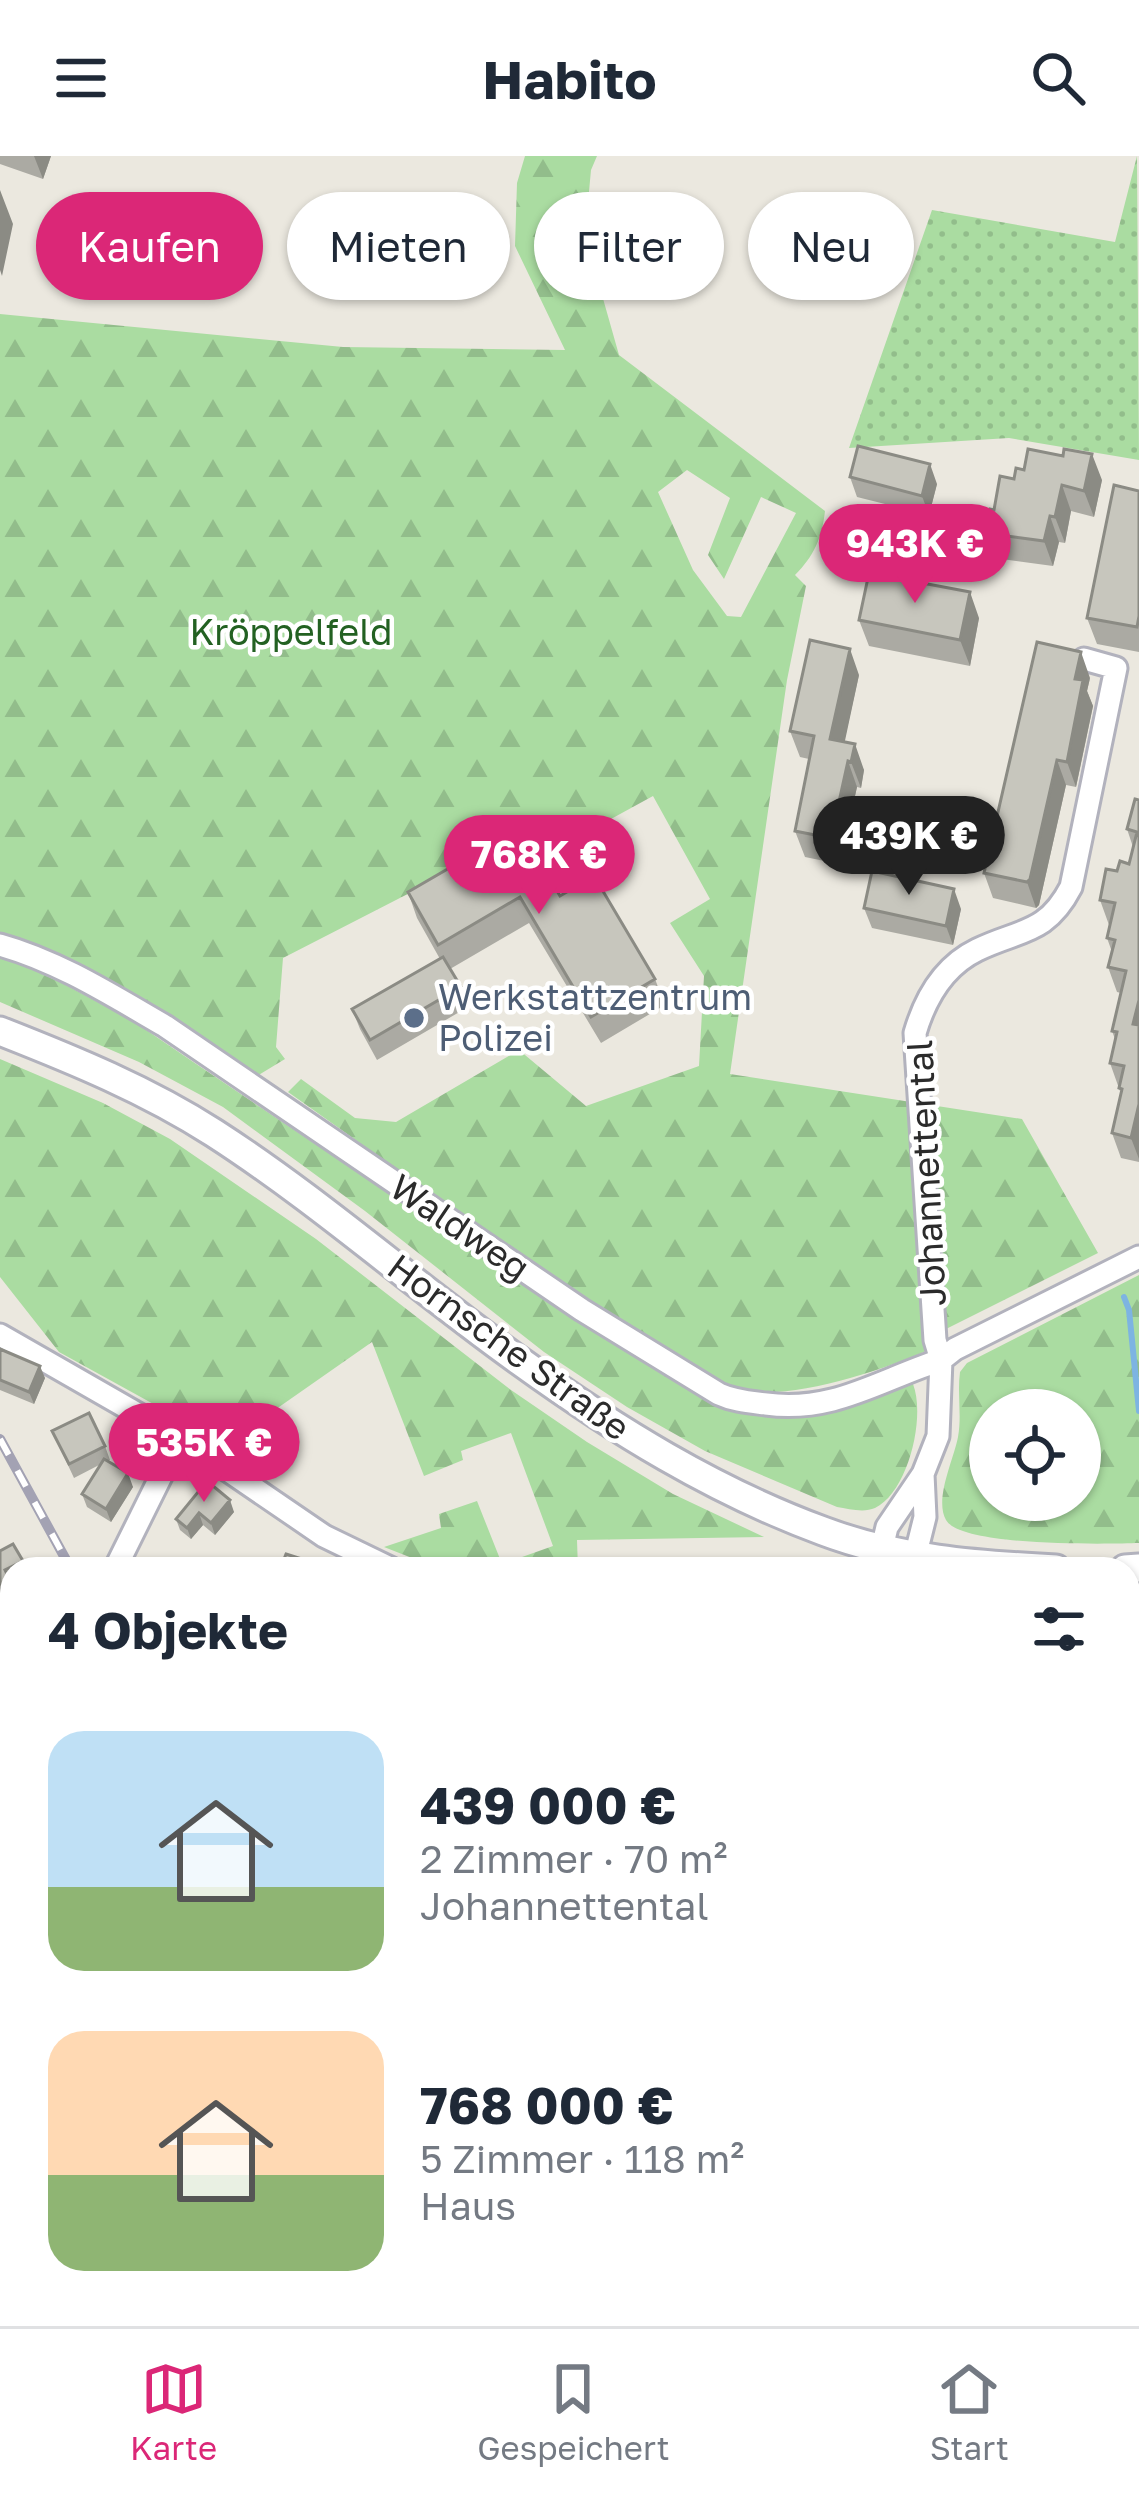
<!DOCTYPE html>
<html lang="de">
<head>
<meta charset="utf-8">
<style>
	body { margin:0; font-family:"Golos Text",sans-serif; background:#f6f6f7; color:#1f2937; height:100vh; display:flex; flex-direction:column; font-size:45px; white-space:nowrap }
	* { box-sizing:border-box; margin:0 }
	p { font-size:39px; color:#747a83 }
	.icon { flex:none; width:66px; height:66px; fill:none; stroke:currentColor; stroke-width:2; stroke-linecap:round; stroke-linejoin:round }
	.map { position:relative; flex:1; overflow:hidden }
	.sheet { position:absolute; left:0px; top:1401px; width:1140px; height:771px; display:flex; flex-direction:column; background:#fff; border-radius:36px 36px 0 0; box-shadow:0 3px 9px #0004 }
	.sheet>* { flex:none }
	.banner { position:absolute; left:36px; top:36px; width:1068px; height:108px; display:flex; gap:24px }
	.tools { position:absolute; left:969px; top:1233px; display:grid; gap:24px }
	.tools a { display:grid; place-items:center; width:132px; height:132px; border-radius:50%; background:#fff; box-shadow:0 3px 9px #0004; font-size:60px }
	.price { position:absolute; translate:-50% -102px; padding:0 27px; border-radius:42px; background:#db2777; color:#fff; font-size:39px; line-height:78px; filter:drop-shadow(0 3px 6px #0008) }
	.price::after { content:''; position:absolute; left:50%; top:72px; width:36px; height:27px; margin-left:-18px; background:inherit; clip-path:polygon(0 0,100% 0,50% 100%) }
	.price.selected { background:#222; color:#fff }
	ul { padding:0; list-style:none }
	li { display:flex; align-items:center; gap:36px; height:300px; padding:0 48px }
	li span { display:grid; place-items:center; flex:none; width:336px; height:240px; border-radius:36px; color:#555 }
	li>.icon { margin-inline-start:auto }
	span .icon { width:144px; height:144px; fill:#fffc; stroke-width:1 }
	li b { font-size:51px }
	h2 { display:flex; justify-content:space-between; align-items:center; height:144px; padding:0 48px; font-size:51px }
	.chip { padding:0 42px; border-radius:54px; background:#fff; box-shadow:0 3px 9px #0004; font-size:42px; line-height:108px }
	.chip.selected { background:#db2777; color:#fff }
	header { display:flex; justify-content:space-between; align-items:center; height:156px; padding:0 48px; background:#fff; font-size:54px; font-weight:700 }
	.dock { display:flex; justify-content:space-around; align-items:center; height:168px; border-top:3px solid #e0e1e3; background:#fff; font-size:33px; color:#747a83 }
	.dock a { display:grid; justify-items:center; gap:6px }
	.dock .selected { color:#db2777 }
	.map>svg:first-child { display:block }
</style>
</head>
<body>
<header><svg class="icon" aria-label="menu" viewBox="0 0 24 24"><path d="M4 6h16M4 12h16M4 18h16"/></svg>Habito<svg class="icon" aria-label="search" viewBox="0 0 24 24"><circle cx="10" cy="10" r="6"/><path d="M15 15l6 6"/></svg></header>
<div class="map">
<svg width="1139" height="2170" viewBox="0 0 1139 2170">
	<defs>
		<pattern id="grass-dots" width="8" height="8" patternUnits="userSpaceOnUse" patternTransform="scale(3)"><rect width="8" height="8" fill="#aadca1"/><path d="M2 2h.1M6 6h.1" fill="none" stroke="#92bd8b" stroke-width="1.8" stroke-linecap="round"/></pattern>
		<pattern id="forest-firs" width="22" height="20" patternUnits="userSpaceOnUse" patternTransform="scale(3)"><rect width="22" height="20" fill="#aadca1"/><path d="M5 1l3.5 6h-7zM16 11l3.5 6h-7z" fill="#92bd8b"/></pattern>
	</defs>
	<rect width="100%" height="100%" fill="#ebe8df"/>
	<!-- grass -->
	<path fill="url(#grass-dots)" d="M 1137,0 L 1139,304 L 1009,282 L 849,292 L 932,54 L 1115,86 Z
		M 1139,1459 L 1139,1787 L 1128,1788 L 1128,1460 Z
		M 1139,1937 L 1139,2040 L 1128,2045 L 1128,2033 Z
		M 1128,2138 L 1139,2138 L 1139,2170 L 1103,2170 L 1103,2160 L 1128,2160 Z
		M 592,2160 L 770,2160 L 749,2170 L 601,2170 Z"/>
	<!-- forest -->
	<path fill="url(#forest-firs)" fill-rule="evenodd" d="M 525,0 L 597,0 L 591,14 L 585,79 L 619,199 L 825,355 C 822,382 814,400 795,419 L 806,430 L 787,524 L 730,918 L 1022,963 L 1098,1097 L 926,1183 L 926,1195 C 884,1214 794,1243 749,1235 C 708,1228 670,1197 636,1175 C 516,1102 403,1017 288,936 L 301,923 L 355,962 L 396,966 L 519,894 L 586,950 L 699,910 L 704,820 L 670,767 L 710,743 L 653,640 L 558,692 L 538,671 L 283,802 L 276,891 L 285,903 L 257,920 C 175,866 95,807 0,777 L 0,158 L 343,191 L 565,194 L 515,90 L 517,27 ZM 687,314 L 730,342 L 708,399 L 724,423 L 761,341 L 796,357 L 741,461 L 727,460 L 693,414 L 658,336 Z
		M 0,799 L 62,827 L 133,865 C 269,958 407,1049 545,1140 C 600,1176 687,1244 751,1257 C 807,1268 849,1248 900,1228 L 913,1228 C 926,1261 908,1336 875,1352 C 864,1357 849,1353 837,1351 L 705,1295 L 627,1251 L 544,1196 L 365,1055 L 223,951 L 139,906 L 0,846 Z
		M 0,903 L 103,947 L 170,983 L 316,1083 L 511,1234 L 587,1286 L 673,1338 L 764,1381 L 577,1384 L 578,1413 L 440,1413 L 384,1391 L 441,1372 L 439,1358 L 477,1345 L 502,1408 L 553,1390 L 511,1277 L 461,1295 L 463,1304 L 424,1320 L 372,1186 L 226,1288 L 59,1196 L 0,1121 Z
		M 1139,1119 L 1139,1387 C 1107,1388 961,1391 946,1364 C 934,1343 954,1303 958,1281 C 962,1259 957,1238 960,1216 L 967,1207 ZM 990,1254 L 1080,1254 L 1080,1344 L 990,1344 Z
		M 1139,1787 L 1139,1937 L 1128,2033 L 1128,1788 Z
		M 1139,2040 L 1139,2138 L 1128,2138 L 1128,2045 Z
		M 0,2071 L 12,2074 L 12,2160 L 67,2160 L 69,2170 L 0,2170 Z
		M 392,2160 L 488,2160 L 495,2170 L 421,2170 L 415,2160 L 395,2168 Z
		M 521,2160 L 592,2160 L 601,2170 L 529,2170 Z
		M 770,2160 L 933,2160 L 906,2170 L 749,2170 Z"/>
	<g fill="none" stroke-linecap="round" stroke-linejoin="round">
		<!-- stream -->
		<path stroke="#7db4e2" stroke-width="6" d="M 1124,1141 L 1129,1154 L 1139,1255
			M 1065,2170 L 1066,2160"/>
		<!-- river -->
		<path stroke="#7db4e2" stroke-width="33" d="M 1128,2069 L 1139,2026
			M 0,2090 L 12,2096
			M 36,2160 L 38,2170
			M 818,2170 L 845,2160"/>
		<defs>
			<path id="street" d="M 0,789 C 58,805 113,840 165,870 L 582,1154 L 719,1238 C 734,1245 750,1246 766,1248 C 834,1257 879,1224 941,1204 L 935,1184 L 915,877 C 925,843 944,810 977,794 C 1020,773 1046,779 1071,731 L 1116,512 L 1084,503
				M 0,1179 L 185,1285
				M 115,1413 L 169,1304 L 185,1285 L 324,1380 L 392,1413
				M 877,1413 L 887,1371 L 923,1318 L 938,1280 L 941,1204 L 955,1193 L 1139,1101
				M 912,1413 L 925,1361 L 923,1318
				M 0,1479 L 12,1473
				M 0,1671 L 12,1696
				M 0,1851 L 12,1845
				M 219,2160 L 224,2170
				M 1016,2170 L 1017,2160"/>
			<path id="secondary" d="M 0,875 C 74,904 147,934 214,977 C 321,1046 417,1132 521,1206 C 614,1273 714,1335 823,1375 C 897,1403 977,1409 1056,1413
				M 1125,1413 L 1139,1412"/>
		</defs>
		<!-- street casing -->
		<use href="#street" stroke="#b2b2bd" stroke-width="27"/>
		<!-- secondary casing -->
		<use href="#secondary" stroke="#b2b2bd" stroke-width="33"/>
		<!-- street -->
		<use href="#street" stroke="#fff" stroke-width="21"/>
		<!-- secondary -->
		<use href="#secondary" stroke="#fff" stroke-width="27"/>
		<defs>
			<path id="rail" d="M 0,1283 L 71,1413
				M 503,2160 L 510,2170"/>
		</defs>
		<!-- rail casing -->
		<use href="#rail" stroke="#a3a2b3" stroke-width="10"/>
		<!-- rail -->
		<use href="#rail" stroke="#fff" stroke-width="6" stroke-dasharray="18" stroke-linecap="butt"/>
	</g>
	<!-- wall -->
	<path fill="#abaaa3" d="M 0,0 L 51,0 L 43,23 L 0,8 Z
		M 850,321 L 937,328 L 929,359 L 857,341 Z
		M 1014,323 L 1102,324 L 1094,361 L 1071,355 L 1065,387 L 1059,386 L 1053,410 L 994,402 L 985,377 L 994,354 Z
		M 1139,335 L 1139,496 L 1097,488 L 1087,462 Z
		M 979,462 L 970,510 L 869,490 L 859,464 Z
		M 859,519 L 844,586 L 864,614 L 861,632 L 857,631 L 845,684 L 848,691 L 844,709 L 805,701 L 795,675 L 809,603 L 800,601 L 790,575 Z
		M 1090,522 L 1087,535 L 1093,550 L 1076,631 L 1066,629 L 1039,749 L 1036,752 L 993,742 L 984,717 Z
		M 1139,644 L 1139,1006 L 1121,1002 L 1112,977 L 1121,938 L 1110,907 L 1115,883 L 1112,875 L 1121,837 L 1117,836 L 1108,811 L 1112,796 L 1107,782 L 1109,769 L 1100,744 L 1117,715 L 1129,708 L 1133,691 L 1127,673 Z
		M 408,736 L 560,740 L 655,823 L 665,849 L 601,887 L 529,767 L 450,813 L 461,831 L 468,851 L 377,904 L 360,873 L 352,853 L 440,803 L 417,762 Z
		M 864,752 L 961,753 L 953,789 L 872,772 Z
		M 0,1193 L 45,1222 L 34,1248 L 0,1234 Z
		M 52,1275 L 105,1290 L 110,1304 L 108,1305 L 133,1331 L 111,1366 L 87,1351 L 82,1338 L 101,1308 L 74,1322 Z
		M 207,1325 L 234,1356 L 215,1379 L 203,1369 L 191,1383 L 180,1374 L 176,1363 Z
		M 0,1395 L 23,1405 L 25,1413 L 12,1413 L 12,1450 L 0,1457 Z
		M 1,1510 L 12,1550 L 12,1564 L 0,1566 Z
		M 0,1700 L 10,1724 L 0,1728 Z
		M 0,1781 L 12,1787 L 12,1811 L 0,1816 Z
		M 0,1899 L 3,1906 L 8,1919 L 0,1913 Z
		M 164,2160 L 193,2160 L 171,2170 L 168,2170 Z"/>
	<!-- shaded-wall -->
	<path fill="#8b8b84" d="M 34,0 L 51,0 L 43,23 Z
		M 0,34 L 13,68 L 2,120 L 0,114 Z
		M 1092,298 L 1102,324 L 1094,361 L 1084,335 Z
		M 930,308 L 937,328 L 929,359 L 922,340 Z
		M 1062,329 L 1071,355 L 1065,387 L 1055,361 Z
		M 1050,360 L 1059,386 L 1053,410 L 1044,385 Z
		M 970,436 L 979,462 L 970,510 L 960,484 Z
		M 850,493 L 859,519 L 840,608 L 830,583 Z
		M 1081,496 L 1090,522 L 1087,535 L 1093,550 L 1076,631 L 1067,606 L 1075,523 Z
		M 855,588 L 864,614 L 861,632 L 851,606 Z
		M 1057,604 L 1066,629 L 1039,749 L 1036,752 L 1027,726 Z
		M 848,605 L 857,631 L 845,684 L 848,691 L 844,709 L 835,683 L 835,664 Z
		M 954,733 L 961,753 L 953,789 L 946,770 Z
		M 1139,844 L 1139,883 L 1133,868 Z
		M 1139,948 L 1139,1003 L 1131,982 Z
		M 40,1210 L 45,1222 L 34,1248 L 29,1236 Z
		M 128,1317 L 133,1331 L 111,1366 L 106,1353 Z
		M 230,1344 L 234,1356 L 215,1379 L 211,1367 Z
		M 199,1357 L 203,1369 L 191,1383 L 187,1372 Z"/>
	<!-- building -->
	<path fill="#c7c6bd" stroke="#8b8b84" stroke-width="3" d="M 858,290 L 930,308 L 922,340 L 850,321 Z
		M 1028,293 L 1063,300 L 1064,293 L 1092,298 L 1084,335 L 1062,329 L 1055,361 L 1050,360 L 1044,385 L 985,377 L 990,353 L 994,354 L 1000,320 L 1014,323 L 1016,312 L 1024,314 Z
		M 1114,329 L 1139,335 L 1139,460 L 1137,471 L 1087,462 Z
		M 869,417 L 970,436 L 960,484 L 859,464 Z
		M 810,484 L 850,493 L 830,583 L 855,588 L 851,606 L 848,605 L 835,664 L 838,665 L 835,683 L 795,675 L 814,580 L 790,575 Z
		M 1037,486 L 1081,496 L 1075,523 L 1083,524 L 1067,606 L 1057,604 L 1030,723 L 1027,726 L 984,717 Z
		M 1135,643 L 1139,644 L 1139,844 L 1133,868 L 1139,869 L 1139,948 L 1131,982 L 1112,977 L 1122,933 L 1119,932 L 1124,910 L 1110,907 L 1117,876 L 1112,875 L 1126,815 L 1108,811 L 1115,784 L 1107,782 L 1115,747 L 1100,744 L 1106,713 L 1117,715 L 1120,705 L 1129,708 L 1137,676 L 1127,673 Z
		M 520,671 L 560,740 L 594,720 L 655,823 L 591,861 L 520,741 L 438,789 L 408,736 Z
		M 872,715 L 954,733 L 946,770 L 864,752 Z
		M 443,801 L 461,831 L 370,884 L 352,853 Z
		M 0,1193 L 40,1210 L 29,1236 L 0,1224 Z
		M 89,1257 L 105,1290 L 69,1308 L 52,1275 Z
		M 104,1303 L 128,1317 L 106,1353 L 82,1338 Z
		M 207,1325 L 230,1344 L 211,1367 L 199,1357 L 187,1372 L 176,1363 Z
		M 13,1388 L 23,1405 L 5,1414 L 11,1426 L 0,1432 L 0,1395 Z
		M 286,1398 L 311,1406 L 308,1413 L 280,1413 Z
		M 0,1510 L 10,1550 L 0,1552 Z
		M 12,1596 L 12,1642 L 0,1615 L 0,1601 Z
		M 12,1757 L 12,1783 L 3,1761 Z
		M 8,1777 L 12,1787 L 12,1796 L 0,1801 L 0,1781 Z
		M 148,2160 L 153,2170 L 132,2170 L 131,2167 Z
		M 243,2160 L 271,2160 L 276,2169 L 247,2170 Z"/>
	<!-- markers -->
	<circle fill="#5c6f8a" stroke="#fff" stroke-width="4.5" cx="414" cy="862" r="12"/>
	<g text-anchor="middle" stroke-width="9" stroke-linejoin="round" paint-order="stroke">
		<!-- park labels -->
		<g font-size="36" fill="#236122" stroke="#fff">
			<text x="291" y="489">Kröppelfeld</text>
		</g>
		<!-- service labels -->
		<g font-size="36" fill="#4e5e75" stroke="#fff" text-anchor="start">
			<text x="438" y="854">Werkstattzentrum<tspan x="438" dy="41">Polizei</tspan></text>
		</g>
		<!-- street labels -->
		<g font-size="36" fill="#2b2b2b" stroke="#fff">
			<text transform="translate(926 1017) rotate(-93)" y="13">Johannettental</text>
			<text transform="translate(460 1071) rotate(34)" y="13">Waldweg</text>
			<text transform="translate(509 1191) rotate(36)" y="13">Hornsche Straße</text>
		</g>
	</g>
</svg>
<div class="tools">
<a><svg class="icon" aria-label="locate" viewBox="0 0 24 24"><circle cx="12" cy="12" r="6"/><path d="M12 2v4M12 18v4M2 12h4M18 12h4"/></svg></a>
</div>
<b class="price" style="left:915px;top:450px">943K €</b>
<b class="price selected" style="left:909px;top:742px">439K €</b>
<b class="price" style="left:539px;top:761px">768K €</b>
<b class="price" style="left:204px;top:1349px">535K €</b>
<div class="banner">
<a class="chip selected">Kaufen</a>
<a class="chip">Mieten</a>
<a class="chip">Filter</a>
<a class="chip">Neu</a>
</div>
<section class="sheet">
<h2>4 Objekte<svg class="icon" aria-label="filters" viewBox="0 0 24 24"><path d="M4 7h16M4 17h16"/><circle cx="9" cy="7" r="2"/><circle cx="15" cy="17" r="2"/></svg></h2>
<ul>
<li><span style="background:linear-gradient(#bfe0f5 65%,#8fb573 0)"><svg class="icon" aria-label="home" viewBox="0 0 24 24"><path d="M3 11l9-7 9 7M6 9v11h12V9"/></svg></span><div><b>439 000 €</b><p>2 Zimmer · 70 m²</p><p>Johannettental</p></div></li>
<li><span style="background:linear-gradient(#ffd9b3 60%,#8fb573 0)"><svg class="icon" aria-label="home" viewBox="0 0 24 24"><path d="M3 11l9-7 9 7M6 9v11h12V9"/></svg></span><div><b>768 000 €</b><p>5 Zimmer · 118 m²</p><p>Haus</p></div></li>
</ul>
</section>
</div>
<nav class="dock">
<a class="selected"><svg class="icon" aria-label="map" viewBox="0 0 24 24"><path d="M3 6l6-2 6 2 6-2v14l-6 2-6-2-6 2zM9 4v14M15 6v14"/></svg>Karte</a>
<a><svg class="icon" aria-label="saved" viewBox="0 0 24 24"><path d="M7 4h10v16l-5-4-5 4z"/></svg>Gespeichert</a>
<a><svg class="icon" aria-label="home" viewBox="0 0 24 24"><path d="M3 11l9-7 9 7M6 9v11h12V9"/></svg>Start</a>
</nav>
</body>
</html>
